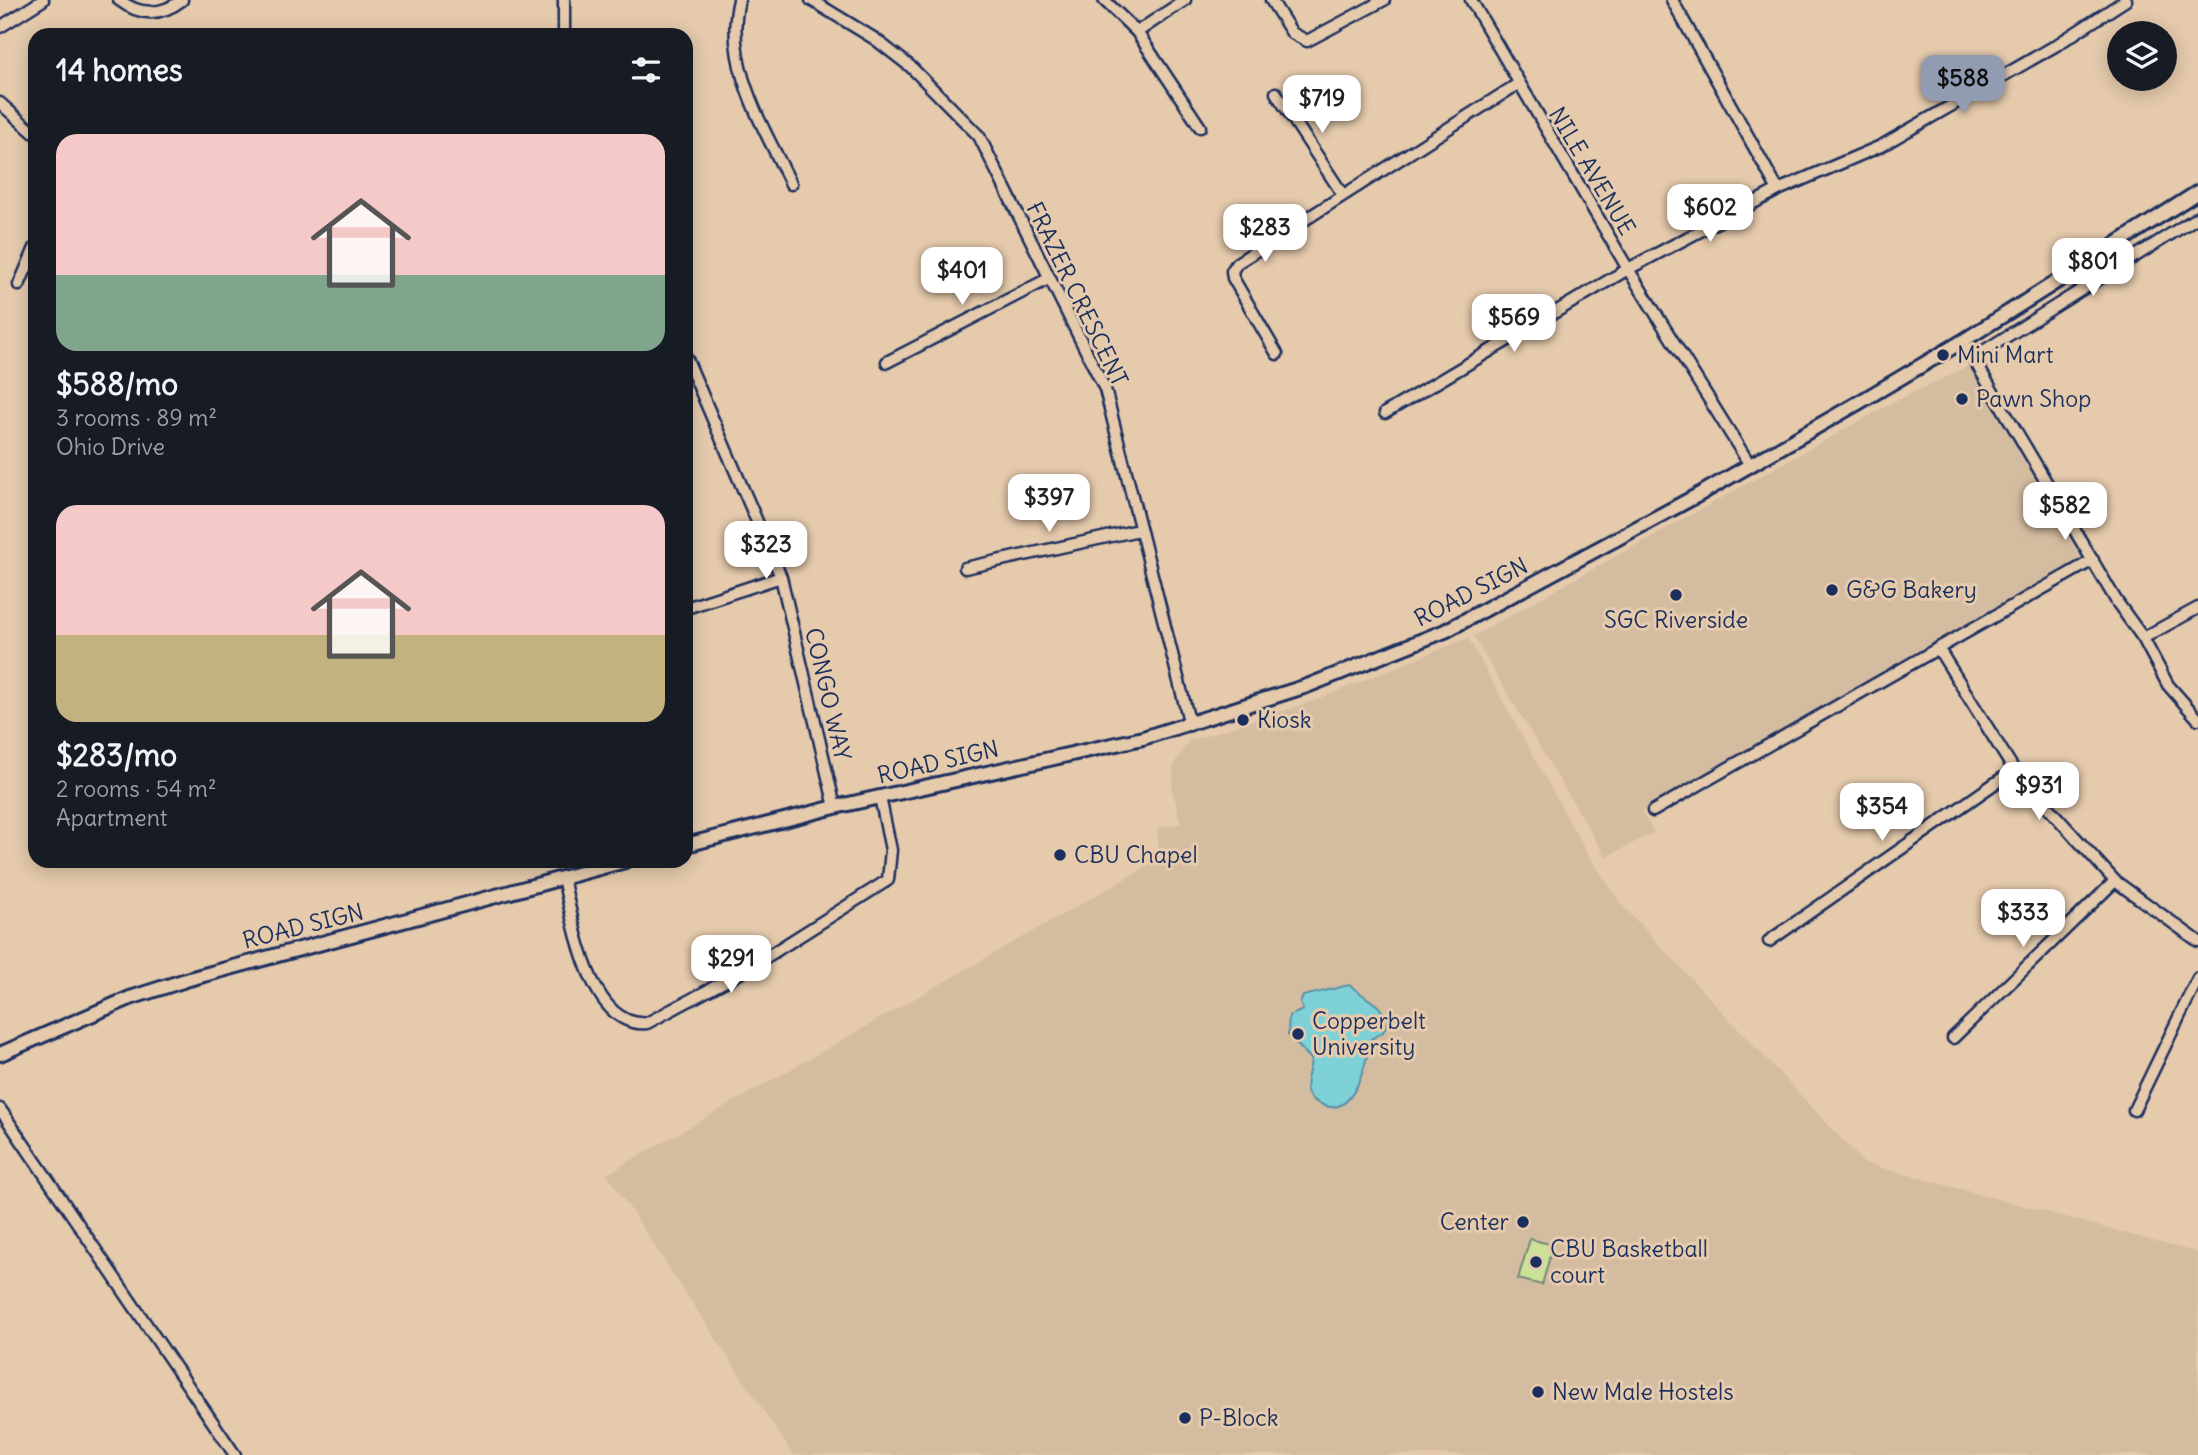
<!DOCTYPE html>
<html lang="en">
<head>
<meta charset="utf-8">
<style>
	body { margin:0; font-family:Delius,sans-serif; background:#242831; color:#f1f3f6; height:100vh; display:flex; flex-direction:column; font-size:26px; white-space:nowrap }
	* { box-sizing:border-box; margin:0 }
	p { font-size:23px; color:#9ea1a6 }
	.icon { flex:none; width:38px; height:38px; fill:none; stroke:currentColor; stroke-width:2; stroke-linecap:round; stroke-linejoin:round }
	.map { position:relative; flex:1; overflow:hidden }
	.sheet { position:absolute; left:28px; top:28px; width:665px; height:840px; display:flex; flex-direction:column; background:#171b24; border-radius:21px; box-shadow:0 4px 18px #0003 }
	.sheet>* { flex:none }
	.tools { position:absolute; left:2107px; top:21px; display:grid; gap:14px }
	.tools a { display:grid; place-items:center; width:70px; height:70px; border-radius:50%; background:#171b24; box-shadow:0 4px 18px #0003; font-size:35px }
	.price { position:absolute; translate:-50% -60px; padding:0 16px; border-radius:14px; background:#fff; color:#222; font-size:23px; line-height:46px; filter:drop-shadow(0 2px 4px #0008) }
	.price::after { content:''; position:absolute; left:50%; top:42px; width:21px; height:16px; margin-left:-10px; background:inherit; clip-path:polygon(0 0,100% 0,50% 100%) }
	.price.active { background:#919bb2; color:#111 }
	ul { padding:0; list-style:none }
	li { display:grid; align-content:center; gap:14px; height:371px; padding:0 28px }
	li span { display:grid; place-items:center; height:217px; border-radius:21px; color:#555 }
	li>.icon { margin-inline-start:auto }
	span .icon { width:126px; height:126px; fill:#fffc; stroke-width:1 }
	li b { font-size:30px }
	h2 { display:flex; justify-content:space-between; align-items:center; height:84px; padding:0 28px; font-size:30px }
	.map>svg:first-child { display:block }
</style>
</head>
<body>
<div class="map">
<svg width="2198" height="1455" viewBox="0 0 2198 1455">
	<rect width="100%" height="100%" fill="#e5caac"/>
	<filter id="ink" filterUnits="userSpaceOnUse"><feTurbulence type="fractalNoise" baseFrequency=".0143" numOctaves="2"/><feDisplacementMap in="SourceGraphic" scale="14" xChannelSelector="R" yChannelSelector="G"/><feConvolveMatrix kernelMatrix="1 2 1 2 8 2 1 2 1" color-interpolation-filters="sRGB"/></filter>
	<g filter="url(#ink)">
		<!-- built -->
		<path fill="#d4bca1" d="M 1973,364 L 2089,558 L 1641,812 L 1654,832 L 1606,857 L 1473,636 L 1892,403 Z
			M 1468,638 L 1585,850 L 1622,905 L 1864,1163 L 2198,1253 L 2198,1455 L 793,1455 L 607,1174 L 1160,859 L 1157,829 L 1181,823 L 1172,789 L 1174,764 L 1189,741 L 1311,702 Z"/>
		<!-- grass -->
		<path fill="#cce298" stroke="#74887b" stroke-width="2" d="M 1530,1239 L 1553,1245 L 1542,1285 L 1518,1279 Z"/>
		<!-- water -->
		<path fill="#7fd1d8" stroke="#5790a7" stroke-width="2" d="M 1349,985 L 1378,1006 L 1385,1015 L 1400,1018 L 1399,1021 L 1388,1022 L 1383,1032 L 1371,1039 C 1367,1059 1355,1119 1323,1105 C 1316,1102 1309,1099 1307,1091 C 1304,1082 1311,1069 1311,1059 L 1288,1035 L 1289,1016 L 1303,1010 L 1300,1003 L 1303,996 Z"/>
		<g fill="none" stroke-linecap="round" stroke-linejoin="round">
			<defs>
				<path id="minor" d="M 119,0 C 140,16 161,16 182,0
					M 564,0 L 564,35
					M 739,0 C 723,65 764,127 791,184
					M 811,0 L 875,39 L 911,67 L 979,136 L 1105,389 L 1190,725
					M 1104,0 L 1137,32 L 1200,127
					M 1271,0 L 1292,33 L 1307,41 L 1384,0
					M 1471,0 L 1628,269 L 1750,465
					M 1672,0 L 1778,190
					M 0,27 L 43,0
					M 1137,32 L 1185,0
					M 1276,93 L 1343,195
					M 0,103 L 35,134
					M 19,285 L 35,248
					M 1963,341 L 2117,602 L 2143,638 L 2168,685 L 2198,719
					M 1277,354 L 1233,278 L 1232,271 L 1237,263 L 1518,84
					M 686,357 L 781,577 L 835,807
					M 1974,357 L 2198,217
					M 887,362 L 1050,278
					M 1385,413 L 1628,269 L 1778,190 L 1881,146 L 2055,46 L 2126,0
					M 965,568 L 1139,530
					M 686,608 L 781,577
					M 2143,638 L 2198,608
					M 1938,648 L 2014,770 L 2115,881 L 2198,941
					M 1653,811 L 2093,560
					M 563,878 C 573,919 589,1029 647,1023 L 746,970 L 888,880 L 891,850 L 880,797
					M 1769,941 L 2014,770
					M 1953,1038 L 2115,881
					M 0,1109 L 235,1455
					M 2134,1110 L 2198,978"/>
				<path id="major" d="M 686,845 L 835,807 L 1143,738 L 1307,686 L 1445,631 L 1700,494 L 1858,403 L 1963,341 L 2198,192
					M 0,1054 L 130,998 L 189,979 L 625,861"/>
			</defs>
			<!-- minor casing -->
			<use href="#minor" stroke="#1b2f5e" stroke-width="15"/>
			<!-- major casing -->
			<use href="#major" stroke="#1b2f5e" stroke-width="18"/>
			<!-- minor -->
			<use href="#minor" stroke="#e5caac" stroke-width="10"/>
			<!-- major -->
			<use href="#major" stroke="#e5caac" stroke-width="12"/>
		</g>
	</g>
	<!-- markers -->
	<g fill="#1b2f5e" stroke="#e5caac" stroke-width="2.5">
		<circle cx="1943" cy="355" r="7"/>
		<circle cx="1962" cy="399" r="7"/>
		<circle cx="1832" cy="590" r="7"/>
		<circle cx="1676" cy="595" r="7"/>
		<circle cx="1243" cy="720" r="7"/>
		<circle cx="1060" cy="855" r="7"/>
		<circle cx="1298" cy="1034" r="7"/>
		<circle cx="1523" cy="1222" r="7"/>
		<circle cx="1536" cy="1262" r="7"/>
		<circle cx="1538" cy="1392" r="7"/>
		<circle cx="1185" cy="1418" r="7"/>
	</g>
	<g text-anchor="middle" stroke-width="6" stroke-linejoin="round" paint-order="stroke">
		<!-- street labels -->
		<g font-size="23" fill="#1b2f5e" stroke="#e5caac">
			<text transform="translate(1592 171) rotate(59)" y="8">NILE AVENUE</text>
			<text transform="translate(1077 294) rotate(64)" y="8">FRAZER CRESCENT</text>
			<text transform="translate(1471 592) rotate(-27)" y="8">ROAD SIGN</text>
			<text transform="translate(828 694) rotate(77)" y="8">CONGO WAY</text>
			<text transform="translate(938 762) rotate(-13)" y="8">ROAD SIGN</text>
			<text transform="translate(303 926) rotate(-14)" y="8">ROAD SIGN</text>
		</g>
		<!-- poi labels -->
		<g font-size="23" fill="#1b2f5e" stroke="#e5caac" text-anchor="start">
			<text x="1957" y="363">Mini Mart</text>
			<text x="1976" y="407">Pawn Shop</text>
			<text x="1846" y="598">G&amp;G Bakery</text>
			<text x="1676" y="628" text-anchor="middle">SGC Riverside</text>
			<text x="1257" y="728">Kiosk</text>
			<text x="1074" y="863">CBU Chapel</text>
			<text x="1312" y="1029">Copperbelt<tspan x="1312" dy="26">University</tspan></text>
			<text x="1509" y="1230" text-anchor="end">Center</text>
			<text x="1550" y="1257">CBU Basketball<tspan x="1550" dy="26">court</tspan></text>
			<text x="1552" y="1400">New Male Hostels</text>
			<text x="1199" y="1426">P-Block</text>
		</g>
	</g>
</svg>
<div class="tools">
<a><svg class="icon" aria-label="layers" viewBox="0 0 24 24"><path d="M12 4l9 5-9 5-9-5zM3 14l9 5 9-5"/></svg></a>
</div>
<b class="price active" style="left:1963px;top:115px">$588</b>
<b class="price" style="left:1322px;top:135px">$719</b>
<b class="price" style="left:1710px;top:244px">$602</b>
<b class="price" style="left:1265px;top:264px">$283</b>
<b class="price" style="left:2093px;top:298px">$801</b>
<b class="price" style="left:962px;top:307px">$401</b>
<b class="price" style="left:1514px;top:354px">$569</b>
<b class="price" style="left:1049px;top:534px">$397</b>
<b class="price" style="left:2065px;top:542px">$582</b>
<b class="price" style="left:766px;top:581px">$323</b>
<b class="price" style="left:2039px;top:822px">$931</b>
<b class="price" style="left:1882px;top:843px">$354</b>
<b class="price" style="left:2023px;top:949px">$333</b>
<b class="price" style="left:731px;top:995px">$291</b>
<section class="sheet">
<h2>14 homes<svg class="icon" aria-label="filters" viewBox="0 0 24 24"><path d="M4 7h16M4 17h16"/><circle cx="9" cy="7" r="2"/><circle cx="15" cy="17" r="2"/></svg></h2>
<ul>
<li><span style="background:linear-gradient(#f6c9c9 65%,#7fa58c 0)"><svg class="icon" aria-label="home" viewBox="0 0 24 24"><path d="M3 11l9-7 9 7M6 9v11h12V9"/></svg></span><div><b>$588/mo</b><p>3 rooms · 89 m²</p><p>Ohio Drive</p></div></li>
<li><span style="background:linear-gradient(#f6c9c9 60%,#c2b280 0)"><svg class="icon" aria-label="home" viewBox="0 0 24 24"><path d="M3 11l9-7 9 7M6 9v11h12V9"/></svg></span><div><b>$283/mo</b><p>2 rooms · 54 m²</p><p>Apartment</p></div></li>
</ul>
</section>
</div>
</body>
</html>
